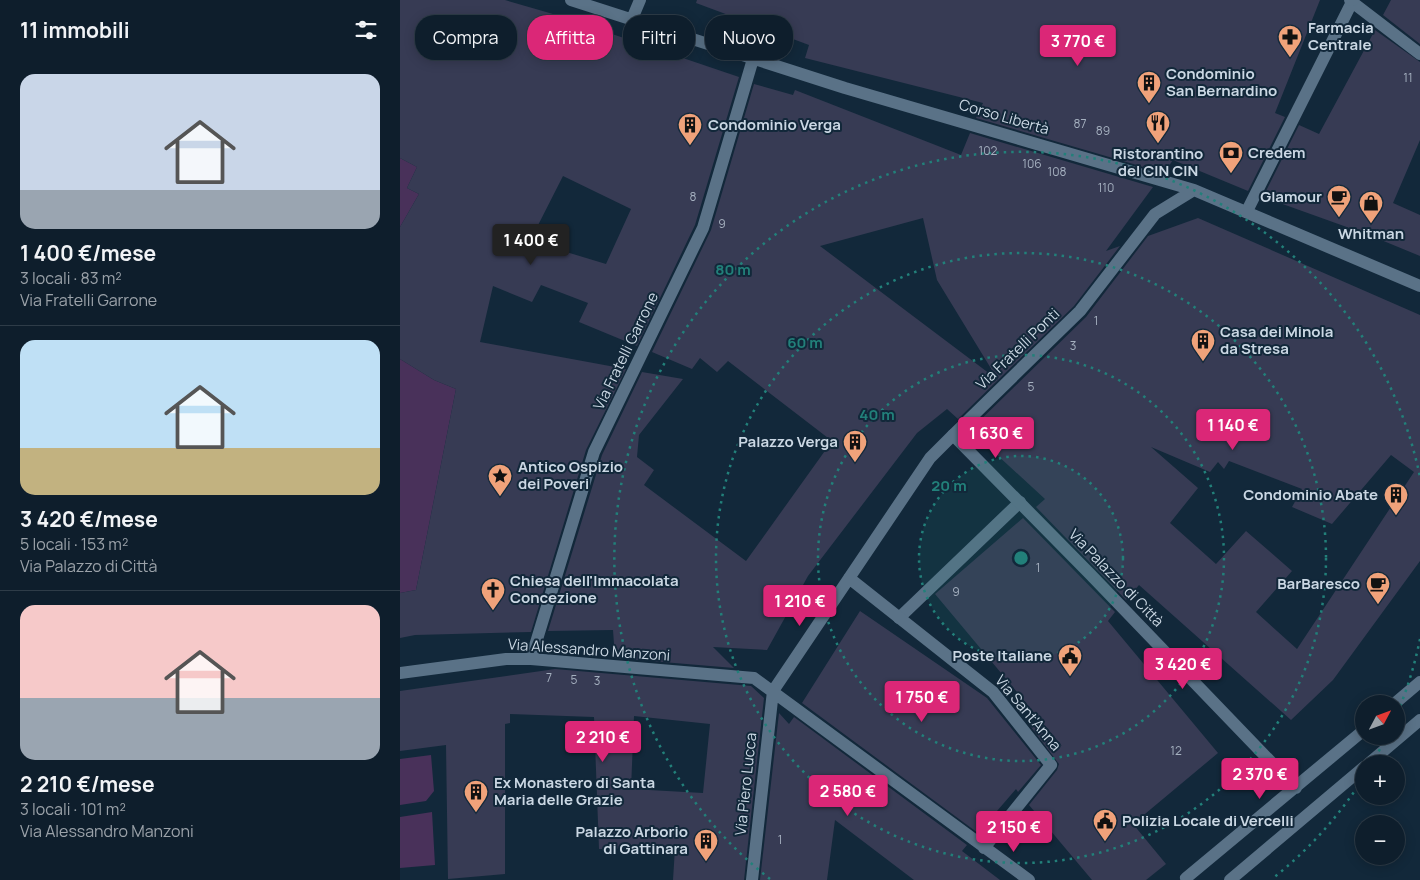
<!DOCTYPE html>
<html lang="it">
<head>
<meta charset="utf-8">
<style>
	body { margin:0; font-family:Manrope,sans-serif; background:#1c2b38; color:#f1f3f6; height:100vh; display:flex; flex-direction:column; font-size:19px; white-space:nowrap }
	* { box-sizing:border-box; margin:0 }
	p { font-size:16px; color:#9ba2a9 }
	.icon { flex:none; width:28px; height:28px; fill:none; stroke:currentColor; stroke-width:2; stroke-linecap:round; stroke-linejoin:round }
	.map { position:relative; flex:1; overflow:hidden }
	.drawer { display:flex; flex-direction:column; background:#0e1e2c; width:400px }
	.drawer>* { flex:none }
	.hud { position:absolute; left:15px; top:15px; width:475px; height:45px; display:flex; gap:10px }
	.needle { width:32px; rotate:49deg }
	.tools { position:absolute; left:955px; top:695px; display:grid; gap:10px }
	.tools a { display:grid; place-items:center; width:50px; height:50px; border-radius:50%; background:#0e1e2c; box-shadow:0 2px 12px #0003,0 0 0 1px #2e3c48; font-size:25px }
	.price { position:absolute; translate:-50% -42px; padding:0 11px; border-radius:5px; background:#db2777; color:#fff; font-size:16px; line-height:32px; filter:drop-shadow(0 1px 2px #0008) }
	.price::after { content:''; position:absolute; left:50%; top:30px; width:15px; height:11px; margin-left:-8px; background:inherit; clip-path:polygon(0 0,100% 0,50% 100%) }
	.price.on { background:#222; color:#fff }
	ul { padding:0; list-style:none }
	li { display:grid; align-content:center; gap:10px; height:265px; padding:0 20px }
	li+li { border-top:1px solid #2e3c48 }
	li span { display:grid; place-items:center; height:155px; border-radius:15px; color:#555 }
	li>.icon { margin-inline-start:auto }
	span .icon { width:90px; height:90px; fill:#fffc; stroke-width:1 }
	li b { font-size:21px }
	h2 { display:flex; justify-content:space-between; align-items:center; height:60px; padding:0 20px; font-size:21px }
	.pill { padding:0 18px; border-radius:20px; background:#0e1e2c; box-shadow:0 2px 12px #0003,0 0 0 1px #2e3c48; font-size:18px; line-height:45px }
	.pill.on { background:#db2777; color:#fff }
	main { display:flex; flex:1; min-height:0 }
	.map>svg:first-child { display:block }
</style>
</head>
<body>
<main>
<section class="drawer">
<h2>11 immobili<svg class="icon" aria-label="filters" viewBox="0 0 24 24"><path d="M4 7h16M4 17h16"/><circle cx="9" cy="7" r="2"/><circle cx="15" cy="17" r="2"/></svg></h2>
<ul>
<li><span style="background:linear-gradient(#c9d6e8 75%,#9aa5b1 0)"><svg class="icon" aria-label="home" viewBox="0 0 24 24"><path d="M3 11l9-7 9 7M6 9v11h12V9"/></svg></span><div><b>1 400 €/mese</b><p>3 locali · 83 m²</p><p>Via Fratelli Garrone</p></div></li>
<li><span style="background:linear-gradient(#bfe0f5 70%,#c2b280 0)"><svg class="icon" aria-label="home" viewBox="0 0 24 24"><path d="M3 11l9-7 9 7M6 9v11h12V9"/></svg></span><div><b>3 420 €/mese</b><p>5 locali · 153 m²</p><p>Via Palazzo di Città</p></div></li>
<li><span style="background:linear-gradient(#f6c9c9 60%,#9aa5b1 0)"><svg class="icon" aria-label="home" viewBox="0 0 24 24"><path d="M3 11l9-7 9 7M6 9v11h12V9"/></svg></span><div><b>2 210 €/mese</b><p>3 locali · 101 m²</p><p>Via Alessandro Manzoni</p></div></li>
</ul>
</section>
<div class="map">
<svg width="1020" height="880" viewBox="0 0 1020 880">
	<rect width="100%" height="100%" fill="#12283a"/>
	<!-- green -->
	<path fill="#49315a" d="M 0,158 L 17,167 L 7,188 L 19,194 L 0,227 Z
		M 0,359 L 34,380 L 56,389 L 16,590 L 0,593 Z
		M 31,755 L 34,791 L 26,801 L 0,805 L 0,759 Z
		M 32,812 L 35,865 L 0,868 L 0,817 Z"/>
	<!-- building -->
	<path fill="#373b54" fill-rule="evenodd" d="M 0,0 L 105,0 L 153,14 L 339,77 L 295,225 L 237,346 L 179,322 L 188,303 L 141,285 L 132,302 L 93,286 L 80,342 L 226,369 L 186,450 L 131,632 L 15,635 L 0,638 L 0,593 L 16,590 L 56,389 L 34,380 L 0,359 L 0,227 L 19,194 L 7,188 L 17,167 L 0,158 ZM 163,176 L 231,209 L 206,264 L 130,241 Z
		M 297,0 L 920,0 L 875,113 L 885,117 L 848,191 L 773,160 L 764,173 L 576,118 L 583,103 L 405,58 L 409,45 L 296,3 Z
		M 991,0 L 1020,0 L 1020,44 L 983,15 Z
		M 975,30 L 1020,62 L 1020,140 L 993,203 L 1020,215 L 1020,256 L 969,235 L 863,197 L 899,125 L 919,134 Z
		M 354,84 L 393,95 L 395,90 L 561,155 L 570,133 L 753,187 L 706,251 L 720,246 L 674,306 L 558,419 L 547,409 L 517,433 L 408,576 L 367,650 L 313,647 L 334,668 L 215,658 L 213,630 L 148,631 L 202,455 L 242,372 L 283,379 L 239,435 L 237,457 L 254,470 L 244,485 L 346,561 L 432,441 L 328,361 L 317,372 L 300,358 L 292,369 L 252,352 L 311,230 ZM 523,218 L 537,280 L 598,380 L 420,246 Z
		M 798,218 L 1020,315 L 1020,561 L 933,680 L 891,720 L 739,585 L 726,600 L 636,507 L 645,499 L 570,430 L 686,317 L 748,236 ZM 751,447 L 810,472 L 818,462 L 824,469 L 829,461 L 902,489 L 892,507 L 932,524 L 991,455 L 1014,472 L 897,649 L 856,612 L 892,571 L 846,531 L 816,564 L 770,523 L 798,488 Z
		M 623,518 L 715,612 L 708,621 L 818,753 L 733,824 L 766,864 L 746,880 L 692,880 L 629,805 L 657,770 L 659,764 L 628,723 L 662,746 L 535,594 Z
		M 460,611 L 587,698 L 641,765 L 618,792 L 616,789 L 578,833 L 402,703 Z
		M 155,669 L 351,686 L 364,698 L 344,880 L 273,880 L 275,848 L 199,849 L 194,717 L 110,714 L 110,723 L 105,724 L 105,874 L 48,879 L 46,745 L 0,751 L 0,691 ZM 234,716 L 310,724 L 303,793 L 231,789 Z
		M 379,713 L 389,724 L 394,717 L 567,845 L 562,851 L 600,880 L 514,880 L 435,820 L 427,880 L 360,880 Z"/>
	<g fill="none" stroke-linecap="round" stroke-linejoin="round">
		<!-- service -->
		<path stroke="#5a7287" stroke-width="12" d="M 499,618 L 620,502"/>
		<!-- pedestrian -->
		<path stroke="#5a7287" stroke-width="12" d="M 171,0 L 445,88 L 794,190 L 1020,286
			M 232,19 L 240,0
			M 847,211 L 952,2 L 1020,54
			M 553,435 L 680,311 L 755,214 L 794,190
			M 131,659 L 194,452 L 303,228 L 353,59"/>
		<!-- minor -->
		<path stroke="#5a7287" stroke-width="12" d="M 950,0 L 953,0
			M 449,578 L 593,692 L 651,765 L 584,848
			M 0,673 L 106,659 L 131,659 L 354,678 L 629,880
			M 994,704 L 1020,682
			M 968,764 L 1020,720
			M 352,880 L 373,691 L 530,458 L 553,435 L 690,574 L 896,788
			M 787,880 L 786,878 L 964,730
			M 830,880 L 964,767"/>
	</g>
	<!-- distance rings -->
	<circle cx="621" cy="558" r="102" fill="#22807a" fill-opacity=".12"/>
	<g fill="none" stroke="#22807a" stroke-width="2.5" stroke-dasharray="2.5 5">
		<circle cx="621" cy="558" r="102"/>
		<circle cx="621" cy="558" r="203"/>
		<circle cx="621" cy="558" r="305"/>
		<path d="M1020 639A407 407 0 0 1 997 714M987 736A407 407 0 0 1 973 761M962 780A407 407 0 0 1 872 879M370 879A407 407 0 1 1 1020 477"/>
	</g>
	<!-- icons -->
	<defs>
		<symbol id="pharmacy-pin" viewBox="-11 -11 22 30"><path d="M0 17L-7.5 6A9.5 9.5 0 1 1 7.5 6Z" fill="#f0a27a" stroke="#12283a"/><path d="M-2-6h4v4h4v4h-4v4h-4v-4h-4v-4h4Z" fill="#111"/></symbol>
		<symbol id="building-pin" viewBox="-11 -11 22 30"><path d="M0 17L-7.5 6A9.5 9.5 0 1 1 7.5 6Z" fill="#f0a27a" stroke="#12283a"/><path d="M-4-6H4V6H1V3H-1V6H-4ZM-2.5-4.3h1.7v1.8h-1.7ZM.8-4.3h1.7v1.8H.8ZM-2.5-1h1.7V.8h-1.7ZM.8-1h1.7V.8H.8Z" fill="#111"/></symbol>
		<symbol id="restaurant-pin" viewBox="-11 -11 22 30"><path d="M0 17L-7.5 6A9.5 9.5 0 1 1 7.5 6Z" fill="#f0a27a" stroke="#12283a"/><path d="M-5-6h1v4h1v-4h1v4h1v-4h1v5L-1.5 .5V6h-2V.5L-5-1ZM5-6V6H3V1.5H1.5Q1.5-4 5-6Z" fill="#111"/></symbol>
		<symbol id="bank-pin" viewBox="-11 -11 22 30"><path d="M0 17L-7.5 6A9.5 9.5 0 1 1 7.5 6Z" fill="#f0a27a" stroke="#12283a"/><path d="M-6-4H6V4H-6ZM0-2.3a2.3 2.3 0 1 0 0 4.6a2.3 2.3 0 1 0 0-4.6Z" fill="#111"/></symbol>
		<symbol id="cafe-pin" viewBox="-11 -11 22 30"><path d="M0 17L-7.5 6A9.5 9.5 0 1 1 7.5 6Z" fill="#f0a27a" stroke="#12283a"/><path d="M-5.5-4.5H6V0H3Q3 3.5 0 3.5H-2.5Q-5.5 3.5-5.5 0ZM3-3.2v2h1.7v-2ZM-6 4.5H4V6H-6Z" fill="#111"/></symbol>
		<symbol id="shop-pin" viewBox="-11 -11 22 30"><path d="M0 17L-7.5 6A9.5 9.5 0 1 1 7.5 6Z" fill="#f0a27a" stroke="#12283a"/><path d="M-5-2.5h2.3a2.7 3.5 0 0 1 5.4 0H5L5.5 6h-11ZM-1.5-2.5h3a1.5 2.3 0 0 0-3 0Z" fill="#111"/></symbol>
		<symbol id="sight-pin" viewBox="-11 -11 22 30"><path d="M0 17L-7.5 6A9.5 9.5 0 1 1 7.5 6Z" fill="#f0a27a" stroke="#12283a"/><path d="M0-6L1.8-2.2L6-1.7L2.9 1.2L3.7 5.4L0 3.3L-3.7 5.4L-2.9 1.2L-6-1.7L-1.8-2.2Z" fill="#111"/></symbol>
		<symbol id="church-pin" viewBox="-11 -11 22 30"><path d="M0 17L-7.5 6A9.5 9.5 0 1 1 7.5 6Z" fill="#f0a27a" stroke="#12283a"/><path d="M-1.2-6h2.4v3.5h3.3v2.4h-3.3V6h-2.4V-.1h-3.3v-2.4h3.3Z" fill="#111"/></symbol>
		<symbol id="civic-pin" viewBox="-11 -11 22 30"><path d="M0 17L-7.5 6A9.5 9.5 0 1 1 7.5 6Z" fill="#f0a27a" stroke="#12283a"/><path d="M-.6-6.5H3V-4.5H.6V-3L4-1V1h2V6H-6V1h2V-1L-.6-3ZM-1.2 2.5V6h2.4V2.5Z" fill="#111"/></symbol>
	</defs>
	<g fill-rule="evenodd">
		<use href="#pharmacy-pin" x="876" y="23" width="28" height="38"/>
		<use href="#building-pin" x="735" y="69" width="28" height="38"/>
		<use href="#restaurant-pin" x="744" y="109" width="28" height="38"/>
		<use href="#building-pin" x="276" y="111" width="28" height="38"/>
		<use href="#bank-pin" x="817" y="139" width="28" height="38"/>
		<use href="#cafe-pin" x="925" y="183" width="28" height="38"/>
		<use href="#shop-pin" x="957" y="189" width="28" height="38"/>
		<use href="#building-pin" x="789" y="327" width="28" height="38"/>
		<use href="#building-pin" x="441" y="428" width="28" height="38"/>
		<use href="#sight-pin" x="86" y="462" width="28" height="38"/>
		<use href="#building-pin" x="982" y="481" width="28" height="38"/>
		<use href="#cafe-pin" x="964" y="570" width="28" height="38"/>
		<use href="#church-pin" x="79" y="576" width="28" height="38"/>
		<use href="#civic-pin" x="656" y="642" width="28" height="38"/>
		<use href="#building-pin" x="62" y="778" width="28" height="38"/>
		<use href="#civic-pin" x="691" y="807" width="28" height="38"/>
		<use href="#building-pin" x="292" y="827" width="28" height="38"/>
	</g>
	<g text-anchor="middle" stroke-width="4" stroke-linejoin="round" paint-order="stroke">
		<!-- number labels -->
		<g font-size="12" fill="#a5b0bf">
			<text x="1008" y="82">11</text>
			<text x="680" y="128">87</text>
			<text x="703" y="135">89</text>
			<text x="588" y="155">102</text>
			<text x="632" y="168">106</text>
			<text x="657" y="176">108</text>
			<text x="706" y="192">110</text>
			<text x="293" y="201">8</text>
			<text x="322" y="228">9</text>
			<text x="696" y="325">1</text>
			<text x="673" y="350">3</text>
			<text x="631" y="391">5</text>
			<text x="638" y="572">1</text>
			<text x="556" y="596">9</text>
			<text x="149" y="682">7</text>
			<text x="174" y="684">5</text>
			<text x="197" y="685">3</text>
			<text x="776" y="755">12</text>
			<text x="380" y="844">1</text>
		</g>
		<!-- poi labels -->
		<g font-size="15" font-weight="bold" fill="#cad7e3" stroke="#12283a" text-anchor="start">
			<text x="908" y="33">Farmacia<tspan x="908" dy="17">Centrale</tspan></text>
			<text x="766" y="79">Condominio<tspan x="766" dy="17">San Bernardino</tspan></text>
			<text x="308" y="130">Condominio Verga</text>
			<text x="848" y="158">Credem</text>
			<text x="758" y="159" text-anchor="middle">Ristorantino<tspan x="758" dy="17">del CIN CIN</tspan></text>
			<text x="922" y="202" text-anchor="end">Glamour</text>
			<text x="971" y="239" text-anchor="middle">Whitman</text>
			<text x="820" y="337">Casa dei Minola<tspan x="820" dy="17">da Stresa</tspan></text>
			<text x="438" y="447" text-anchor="end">Palazzo Verga</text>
			<text x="118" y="472">Antico Ospizio<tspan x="118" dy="17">dei Poveri</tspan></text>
			<text x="978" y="500" text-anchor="end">Condominio Abate</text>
			<text x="110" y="586">Chiesa dell'Immacolata<tspan x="110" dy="17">Concezione</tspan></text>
			<text x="960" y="589" text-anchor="end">BarBaresco</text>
			<text x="652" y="661" text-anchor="end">Poste Italiane</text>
			<text x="94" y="788">Ex Monastero di Santa<tspan x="94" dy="17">Maria delle Grazie</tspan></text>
			<text x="722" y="826">Polizia Locale di Vercelli</text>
			<text x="288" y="837" text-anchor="end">Palazzo Arborio<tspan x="288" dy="17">di Gattinara</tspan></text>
		</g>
		<!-- street labels -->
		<g font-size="15" fill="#cad7e3" stroke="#12283a">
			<text transform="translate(604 117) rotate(16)" y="5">Corso Libertà</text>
			<text transform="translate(618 349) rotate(-44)" y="5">Via Fratelli Ponti</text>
			<text transform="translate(226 351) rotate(-64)" y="5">Via Fratelli Garrone</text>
			<text transform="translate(716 578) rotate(46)" y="5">Via Palazzo di Città</text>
			<text transform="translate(189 650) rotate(4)" y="5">Via Alessandro Manzoni</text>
			<text transform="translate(628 713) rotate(50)" y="5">Via Sant'Anna</text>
			<text transform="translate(346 784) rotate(-84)" y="5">Via Piero Lucca</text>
		</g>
	</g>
	<circle cx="621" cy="558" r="8" fill="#22807a" stroke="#12283a" stroke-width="2.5"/>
	<g font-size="15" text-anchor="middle" font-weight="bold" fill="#22807a" stroke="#12283a" stroke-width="4" stroke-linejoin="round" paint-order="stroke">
		<text x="333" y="275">80 m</text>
		<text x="405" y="348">60 m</text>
		<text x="477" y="420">40 m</text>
		<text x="549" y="491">20 m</text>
	</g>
</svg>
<div class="tools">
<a><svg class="needle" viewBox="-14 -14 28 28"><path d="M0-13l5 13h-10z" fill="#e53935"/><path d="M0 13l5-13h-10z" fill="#9ba2a9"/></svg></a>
<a>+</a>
<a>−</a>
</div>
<b class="price" style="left:678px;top:67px">3 770 €</b>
<b class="price on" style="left:131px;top:266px">1 400 €</b>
<b class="price" style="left:833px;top:451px">1 140 €</b>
<b class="price" style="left:596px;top:459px">1 630 €</b>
<b class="price" style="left:400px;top:627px">1 210 €</b>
<b class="price" style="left:783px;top:690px">3 420 €</b>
<b class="price" style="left:522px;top:723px">1 750 €</b>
<b class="price" style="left:203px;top:763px">2 210 €</b>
<b class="price" style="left:860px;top:800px">2 370 €</b>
<b class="price" style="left:448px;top:817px">2 580 €</b>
<b class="price" style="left:614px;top:853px">2 150 €</b>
<div class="hud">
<a class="pill">Compra</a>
<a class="pill on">Affitta</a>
<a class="pill">Filtri</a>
<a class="pill">Nuovo</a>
</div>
</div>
</main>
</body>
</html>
